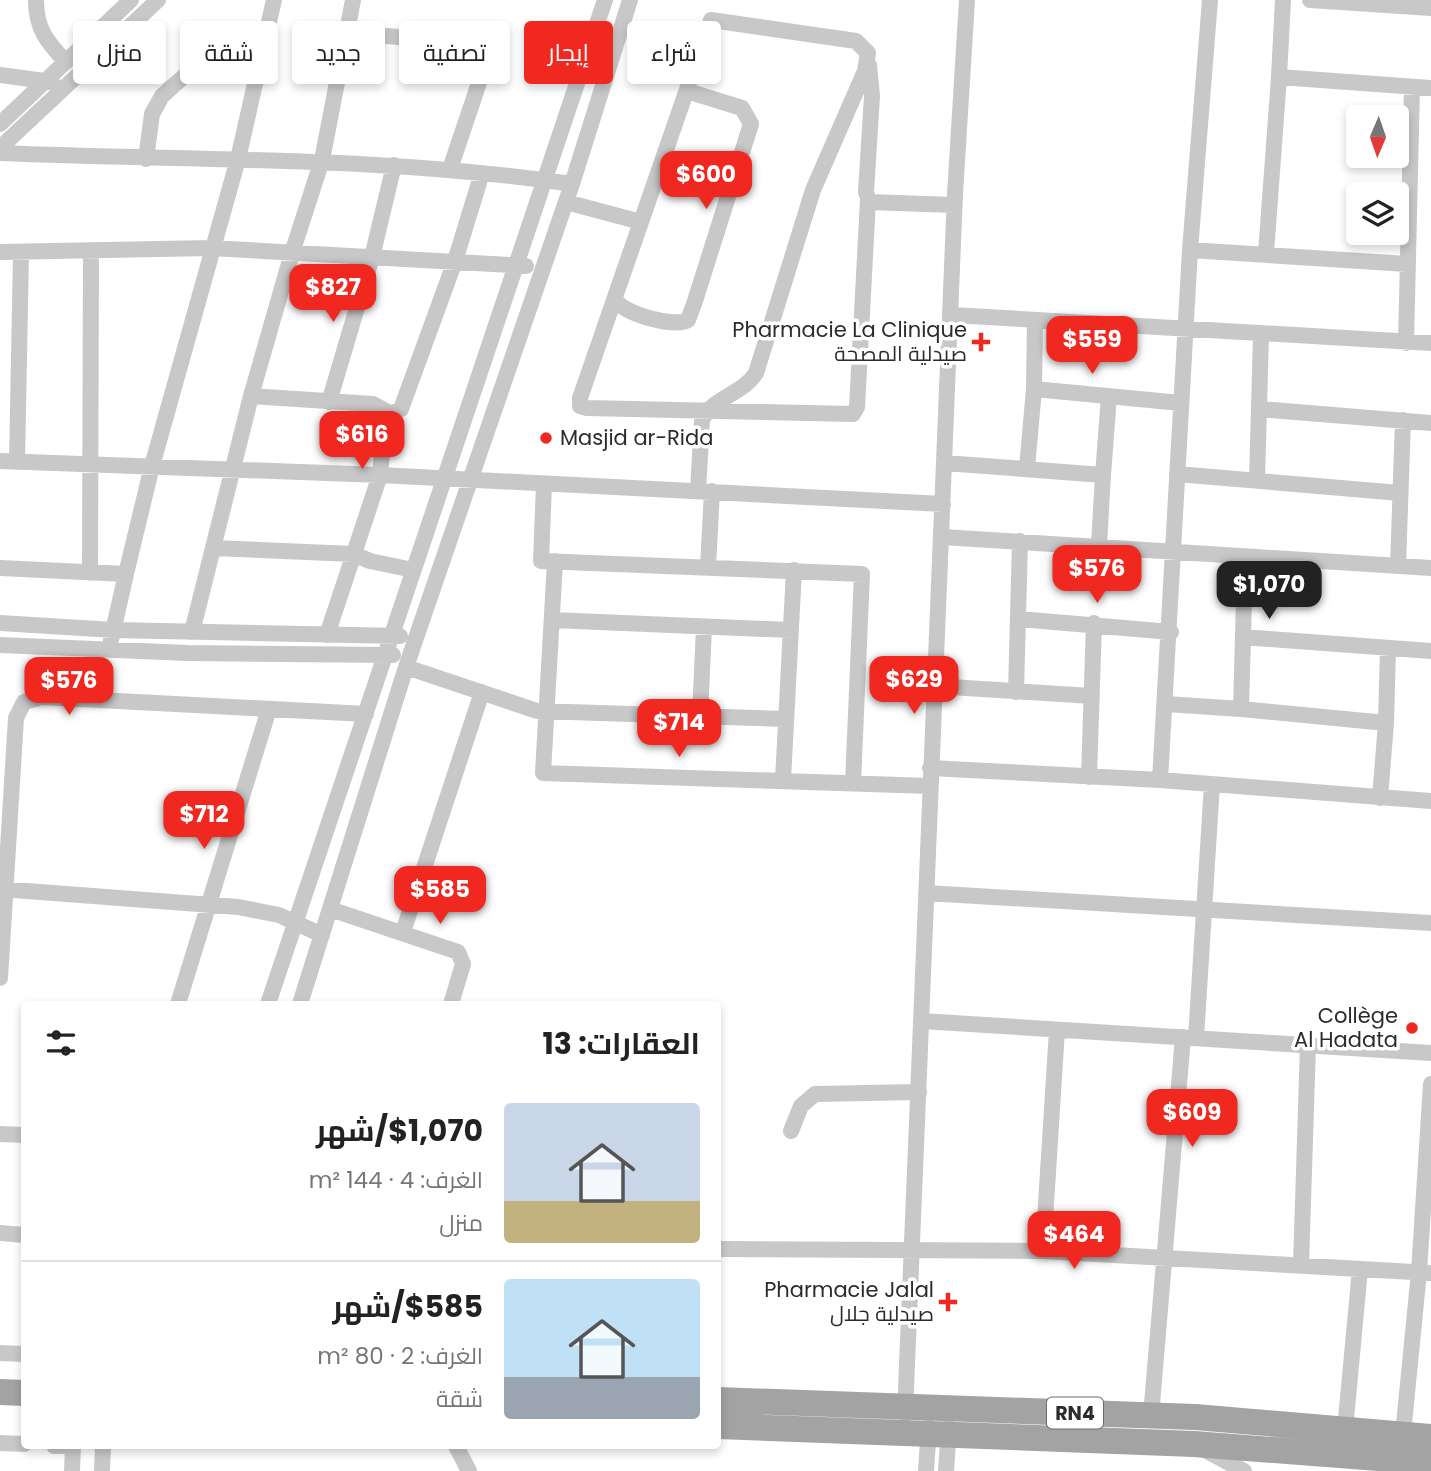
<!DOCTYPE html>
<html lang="ar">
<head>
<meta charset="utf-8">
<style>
	body { margin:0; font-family:Poppins,Cairo,sans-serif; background:#f6f6f6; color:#222; direction:rtl; height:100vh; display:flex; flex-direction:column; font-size:26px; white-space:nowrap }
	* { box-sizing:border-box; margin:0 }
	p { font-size:23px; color:#767676 }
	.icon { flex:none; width:38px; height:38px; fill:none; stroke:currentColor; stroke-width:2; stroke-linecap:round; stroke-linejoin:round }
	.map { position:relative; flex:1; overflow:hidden; direction:ltr }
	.panel { position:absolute; left:21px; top:1001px; width:700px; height:448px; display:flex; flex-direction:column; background:#fff; border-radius:7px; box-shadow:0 4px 10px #0003; direction:rtl }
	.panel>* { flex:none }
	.banner { position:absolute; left:21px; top:21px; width:700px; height:63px; direction:rtl; display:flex; gap:14px }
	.needle { width:46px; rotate:182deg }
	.buttons { position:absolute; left:1346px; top:105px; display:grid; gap:14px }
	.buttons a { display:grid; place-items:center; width:63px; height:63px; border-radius:7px; background:#fff; box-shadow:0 4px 10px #0003; font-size:35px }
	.price { position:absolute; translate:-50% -60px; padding:0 16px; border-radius:14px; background:#f1281f; color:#fff; font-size:23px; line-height:46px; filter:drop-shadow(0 2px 4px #0008) }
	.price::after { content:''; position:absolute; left:50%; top:42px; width:21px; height:16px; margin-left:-10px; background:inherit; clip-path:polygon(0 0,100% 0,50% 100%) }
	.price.on { background:#222; color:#fff }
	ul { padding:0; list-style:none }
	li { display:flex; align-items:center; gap:21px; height:175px; padding:0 21px }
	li+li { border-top:2px solid #e0e0e0 }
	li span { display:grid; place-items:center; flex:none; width:196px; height:140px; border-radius:7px; color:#555 }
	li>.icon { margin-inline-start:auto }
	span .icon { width:84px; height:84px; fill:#fffc; stroke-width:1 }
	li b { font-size:30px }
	h2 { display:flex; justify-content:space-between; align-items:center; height:84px; padding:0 21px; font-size:30px }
	.pill { padding:0 24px; border-radius:7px; background:#fff; box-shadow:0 4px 10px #0003; font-size:24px; line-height:63px }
	.pill.on { background:#f1281f; color:#fff }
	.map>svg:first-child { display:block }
</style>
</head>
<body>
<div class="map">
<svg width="1431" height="1471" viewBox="0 0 1431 1471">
	<rect width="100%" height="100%" fill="#fff"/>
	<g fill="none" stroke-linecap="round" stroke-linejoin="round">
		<!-- minor -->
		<path stroke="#c8c8c8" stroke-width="16" d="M 36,0 C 36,29 47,42 66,62
			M 1283,0 L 1279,77 L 1431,88
			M 1310,0 L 1431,8
			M 348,33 L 462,42 L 481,50 L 484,68 L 450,169
			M 869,65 L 872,96 L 866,192 L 869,202 L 954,205
			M 0,75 L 52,82
			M 0,124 L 131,0
			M 0,148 L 158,0
			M 0,153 C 191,161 382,156 572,184
			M 146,159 L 152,114 L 162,96 L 226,39 L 237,35 L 265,37
			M 566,202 L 641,222
			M 1190,250 L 1407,264
			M 0,252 L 211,248 L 526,266
			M 1266,253 L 1279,77
			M 616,300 C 623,314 675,328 688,320 L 695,301 L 751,124 L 742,108 L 687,91
			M 952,315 L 1431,343
			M 1035,320 L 1034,389 L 1181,403
			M 1261,333 L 1259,409 L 1431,423
			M 1406,343 L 1412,87
			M 251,396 L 373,404 L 386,411 L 380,475 L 327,635
			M 329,402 L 372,257 L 394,165
			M 387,415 L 401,409 L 455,261 L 482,173
			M 0,461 L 380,475 L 943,504
			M 17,462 L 21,253
			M 945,463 L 1103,475 L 1099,545
			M 1027,468 L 1034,389
			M 1177,474 L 1400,493
			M 1103,475 L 1109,396
			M 1257,479 L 1259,409
			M 544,484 L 541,561 L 862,574 L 853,783
			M 698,491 L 702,420 C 714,396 742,395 756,373 L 813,190 L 865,71 L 868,53 L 856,41 L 711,20 L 580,398 L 580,406 L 587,408 L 853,414 L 857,407 L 868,200
			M 942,537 L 1431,568
			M 213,548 L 353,554 L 370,561 L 413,570
			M 555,561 L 543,773 L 929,786
			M 1398,566 L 1403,420
			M 708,567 L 712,491
			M 0,568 L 126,574 L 111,640
			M 90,573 L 91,252
			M 126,574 L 152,466 L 238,159 L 274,0
			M 1019,619 L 1171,632
			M 552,620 L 790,630
			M 0,623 L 114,630 L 400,636
			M 192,632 L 251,396 L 292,253 L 322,160 L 353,0
			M 1243,637 L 1245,556
			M 0,645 L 187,653 L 393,655
			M 406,667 L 537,711 L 785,719
			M 934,686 L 1092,696
			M 1016,692 L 1020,541
			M 1166,704 L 1241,709 L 1243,637 L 1431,651
			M 1241,709 L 1386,723 L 1380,798
			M 700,716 L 704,627
			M 1386,723 L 1388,649
			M 930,768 L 1160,780 L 1431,801
			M 1089,777 L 1094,623
			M 783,780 L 794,570
			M 1160,780 L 1190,250 L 1210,0
			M 0,889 L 238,907 L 279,915 L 322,935
			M 926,893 L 1431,923
			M 330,909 L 458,952 L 463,964 L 451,1004
			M 403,932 L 482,692
			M 0,978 L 16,718 L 24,702 L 42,697 L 366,714
			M 178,1004 L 269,709
			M 268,1004 L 605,0
			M 300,1004 L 406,667 L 572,184 L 630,0
			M 922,1021 L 1431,1053
			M 1196,1038 L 1212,784
			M 791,1131 L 801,1106 L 815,1094 L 919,1092
			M 0,1134 L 24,1135
			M 0,1233 L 24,1235
			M 718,1249 L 1043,1251 L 1431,1273
			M 1043,1251 L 1057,1030
			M 1301,1265 L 1308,1045
			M 0,1353 L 24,1354
			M 905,1414 L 955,194 L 967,0
			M 1151,1416 L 1183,1037
			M 1345,1430 L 1360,1269
			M 1403,1434 L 1419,1272 L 1431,1084
			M 0,1443 L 24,1444
			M 54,1446 L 73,1446
			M 456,1446 L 469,1471
			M 1205,1450 L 1244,1471
			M 72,1471 L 73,1446
			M 102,1471 L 103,1446
			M 926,1471 L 929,1427
			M 946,1471 L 949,1428"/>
		<!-- primary -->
		<path stroke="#a3a3a3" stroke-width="26" d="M 0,1392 L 24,1393
			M 718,1400 L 1195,1417 L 1431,1437
			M 718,1426 L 1194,1444 L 1431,1462"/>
	</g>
	<!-- markers -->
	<g fill="#f1281f" stroke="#fff" stroke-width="2.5">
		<path d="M977.5 331.5h7v7h7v7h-7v7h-7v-7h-7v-7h7z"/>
		<circle cx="546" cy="438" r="7"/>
		<circle cx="1412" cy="1028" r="7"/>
		<path d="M944.5 1291.5h7v7h7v7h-7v7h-7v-7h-7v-7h7z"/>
	</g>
	<g text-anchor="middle" stroke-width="7" stroke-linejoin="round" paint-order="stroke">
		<!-- shield labels -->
		<rect fill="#fff" stroke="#6b6b6b" stroke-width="2" x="1047" y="1397.5" width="56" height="31" rx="5"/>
		<g font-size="19" font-weight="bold" fill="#2b2b2b">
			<text x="1075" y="1420">RN4</text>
		</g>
		<!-- poi labels -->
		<g font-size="21" fill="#2b2b2b" stroke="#fff" text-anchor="end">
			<text x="967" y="337">Pharmacie La Clinique<tspan x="967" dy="24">صيدلية المصحة</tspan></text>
			<text x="560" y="445" text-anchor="start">Masjid ar-Rida</text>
			<text x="1398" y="1023">Collège<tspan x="1398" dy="24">Al Hadata</tspan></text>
			<text x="934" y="1297">Pharmacie Jalal<tspan x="934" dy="24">صيدلية جلال</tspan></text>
		</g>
	</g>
</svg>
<div class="buttons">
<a><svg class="needle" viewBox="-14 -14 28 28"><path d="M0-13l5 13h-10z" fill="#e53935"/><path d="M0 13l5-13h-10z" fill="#767676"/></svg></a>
<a><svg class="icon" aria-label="layers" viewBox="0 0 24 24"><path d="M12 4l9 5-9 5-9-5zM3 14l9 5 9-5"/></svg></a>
</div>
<b class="price" style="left:706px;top:211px">$600</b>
<b class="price" style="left:333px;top:324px">$827</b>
<b class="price" style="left:1092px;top:376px">$559</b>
<b class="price" style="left:362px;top:471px">$616</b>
<b class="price" style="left:1097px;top:605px">$576</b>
<b class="price on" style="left:1269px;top:621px">$1,070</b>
<b class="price" style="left:914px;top:716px">$629</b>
<b class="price" style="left:69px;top:717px">$576</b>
<b class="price" style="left:679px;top:759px">$714</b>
<b class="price" style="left:204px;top:851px">$712</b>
<b class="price" style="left:440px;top:926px">$585</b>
<b class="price" style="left:1192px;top:1149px">$609</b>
<b class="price" style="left:1074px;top:1271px">$464</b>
<div class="banner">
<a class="pill">شراء</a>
<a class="pill on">إيجار</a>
<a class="pill">تصفية</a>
<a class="pill">جديد</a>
<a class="pill">شقة</a>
<a class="pill">منزل</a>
</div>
<section class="panel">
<h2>العقارات: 13<svg class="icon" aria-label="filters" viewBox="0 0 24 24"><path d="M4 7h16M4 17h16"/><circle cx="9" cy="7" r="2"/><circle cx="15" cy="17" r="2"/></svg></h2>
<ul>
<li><span style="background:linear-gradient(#c9d6e8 70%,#c2b280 0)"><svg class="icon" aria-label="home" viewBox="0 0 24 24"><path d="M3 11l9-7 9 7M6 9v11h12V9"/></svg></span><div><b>$1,070/شهر</b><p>الغرف: 4 · 144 m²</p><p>منزل</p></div></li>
<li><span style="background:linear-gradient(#bfe0f5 70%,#9aa5b1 0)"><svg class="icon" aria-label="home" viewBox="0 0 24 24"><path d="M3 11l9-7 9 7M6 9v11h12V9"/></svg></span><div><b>$585/شهر</b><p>الغرف: 2 · 80 m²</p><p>شقة</p></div></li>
</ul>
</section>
</div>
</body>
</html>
